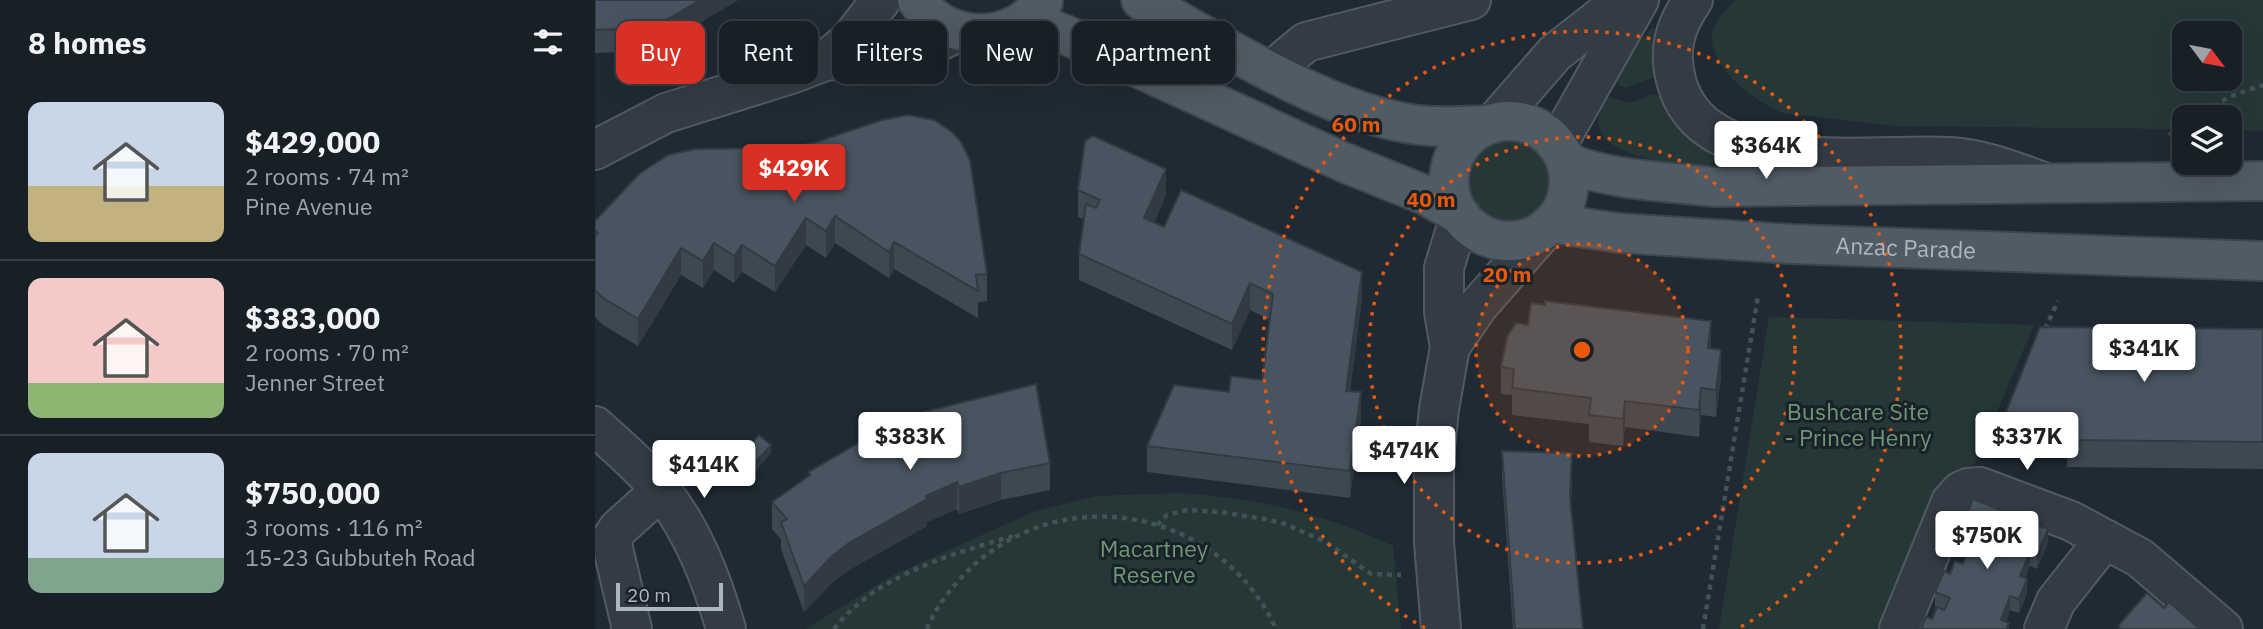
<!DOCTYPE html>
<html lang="en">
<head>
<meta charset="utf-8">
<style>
	body { margin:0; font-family:"IBM Plex Sans",sans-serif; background:#252d33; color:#f1f3f6; height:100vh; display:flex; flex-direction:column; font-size:26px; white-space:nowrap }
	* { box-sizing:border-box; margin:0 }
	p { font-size:23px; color:#9fa3a7 }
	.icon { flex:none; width:38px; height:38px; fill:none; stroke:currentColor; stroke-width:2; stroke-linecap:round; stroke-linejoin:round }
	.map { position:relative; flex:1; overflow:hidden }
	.details { display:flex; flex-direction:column; background:#182027; width:595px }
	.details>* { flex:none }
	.hud { position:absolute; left:21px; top:21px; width:665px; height:63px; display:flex; gap:14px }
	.needle { width:46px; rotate:122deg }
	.buttons { position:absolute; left:1577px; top:21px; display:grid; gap:14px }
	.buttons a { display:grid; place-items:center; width:70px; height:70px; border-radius:14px; background:#182027; box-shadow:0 7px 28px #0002,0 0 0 2px #363e44; font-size:35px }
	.scale { position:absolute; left:21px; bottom:18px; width:107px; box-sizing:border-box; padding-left:7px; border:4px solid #adb7c2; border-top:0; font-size:19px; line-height:24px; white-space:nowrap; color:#adb7c2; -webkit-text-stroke:5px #192129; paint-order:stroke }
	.price { position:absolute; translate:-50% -60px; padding:0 16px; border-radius:7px; background:#fff; color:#222; font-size:23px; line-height:46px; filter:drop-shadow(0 2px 4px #0008) }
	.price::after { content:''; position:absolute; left:50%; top:42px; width:21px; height:16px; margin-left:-10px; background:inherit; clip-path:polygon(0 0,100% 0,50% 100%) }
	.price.current { background:#d93025; color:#fff }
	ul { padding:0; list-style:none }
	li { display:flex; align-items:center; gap:21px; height:175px; padding:0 28px }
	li+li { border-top:2px solid #363e44 }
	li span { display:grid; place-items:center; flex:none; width:196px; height:140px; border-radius:14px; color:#555 }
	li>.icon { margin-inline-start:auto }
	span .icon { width:84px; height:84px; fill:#fffc; stroke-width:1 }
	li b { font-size:30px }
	h2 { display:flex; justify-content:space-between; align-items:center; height:84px; padding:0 28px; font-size:30px }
	.tag { padding:0 24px; border-radius:14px; background:#182027; box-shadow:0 7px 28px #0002,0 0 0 2px #363e44; font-size:24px; line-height:63px }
	.tag.current { background:#d93025; color:#fff }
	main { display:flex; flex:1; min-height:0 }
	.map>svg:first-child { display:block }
</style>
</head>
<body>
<main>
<section class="details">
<h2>8 homes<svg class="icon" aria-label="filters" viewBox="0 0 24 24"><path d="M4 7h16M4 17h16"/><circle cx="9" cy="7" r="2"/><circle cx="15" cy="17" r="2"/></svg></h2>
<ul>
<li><span style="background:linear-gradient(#c9d6e8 60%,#c2b280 0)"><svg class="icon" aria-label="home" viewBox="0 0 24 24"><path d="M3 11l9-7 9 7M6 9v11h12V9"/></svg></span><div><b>$429,000</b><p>2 rooms · 74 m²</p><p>Pine Avenue</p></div></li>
<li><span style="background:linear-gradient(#f6c9c9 75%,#8fb573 0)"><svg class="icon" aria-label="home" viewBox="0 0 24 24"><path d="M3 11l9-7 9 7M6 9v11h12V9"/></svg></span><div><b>$383,000</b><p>2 rooms · 70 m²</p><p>Jenner Street</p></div></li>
<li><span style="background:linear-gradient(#c9d6e8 75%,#7fa58c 0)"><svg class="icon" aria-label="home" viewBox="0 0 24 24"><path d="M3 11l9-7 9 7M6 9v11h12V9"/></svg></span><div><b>$750,000</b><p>3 rooms · 116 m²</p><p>15-23 Gubbuteh Road</p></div></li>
</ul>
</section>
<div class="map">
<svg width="1668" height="629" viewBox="0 0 1668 629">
	<rect width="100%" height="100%" fill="#202a34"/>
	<!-- green -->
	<path fill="#253837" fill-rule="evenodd" d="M 1140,0 L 1668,0 L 1668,131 L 1635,130 L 1634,117 L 1589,117 L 1589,129 L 1300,126 L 1188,113 C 1161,103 1109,65 1118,31 C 1121,19 1132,9 1140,0 ZM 1589,33 L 1634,33 L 1634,79 L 1589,79 Z
		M 1058,27 L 1061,31 L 1058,61 L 1059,77 L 1031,88 L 1023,85 L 1020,77 L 1035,53 Z
		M 1058,94 L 1067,97 L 1140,160 C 1130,163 1118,165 1107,165 C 1072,165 972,152 1013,97 L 1035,103 Z
		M867 181a47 47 0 1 1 94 0a47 47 0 1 1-94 0Z
		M 1174,317 L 1439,325 L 1380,463 L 1348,489 L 1288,629 L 1124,629 Z
		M 584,493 C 661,498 728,513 798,546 L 806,629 L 211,629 L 296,576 L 438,512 L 502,496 Z"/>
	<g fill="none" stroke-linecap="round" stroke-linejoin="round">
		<defs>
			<path id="minor" d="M 1098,0 C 1080,26 1073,49 1081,80 C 1107,183 1279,152 1355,157 C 1388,159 1418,171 1448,182
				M 230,61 C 247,58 264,62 281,61 C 311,59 338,44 365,31
				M 676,71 L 711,42 L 876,0
				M 899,123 L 960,53 L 1028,0
				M 962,145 L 1044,0
				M 0,150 L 71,113 L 199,73 L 230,61 L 254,41 L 286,0
				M 855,347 L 883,306 L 952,227
				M 0,426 C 22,446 46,466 65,489 C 98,530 117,580 131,629
				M 37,629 L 16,540 L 23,529 L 66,490
				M 846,629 L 839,542 L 839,459 L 844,409 L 855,347 L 849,312 L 849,268 L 859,235 L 867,217
				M 1304,629 L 1356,502 L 1366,491 L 1373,488 L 1385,487 L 1476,521 L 1545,558 L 1628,629
				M 1449,629 L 1461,601 L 1510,539"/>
			<g id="major">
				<path d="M 322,0 C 343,32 385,42 419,26 C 431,21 440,11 448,2"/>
				<path d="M 546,0 C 625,43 728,110 816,124 C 841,128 866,126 891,125"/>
				<path d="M 431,19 L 471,35 L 748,162 L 830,195 L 865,215"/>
				<circle cx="914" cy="181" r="60"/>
				<path d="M 971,162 C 1016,181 1070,181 1118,187 L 1668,181"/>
				<path id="s1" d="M 953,226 L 962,224 L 1024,233 L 1197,244 L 1668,261"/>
			</g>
		</defs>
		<!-- minor casing -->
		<use href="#minor" stroke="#515a63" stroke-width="42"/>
		<!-- major casing -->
		<use href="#major" stroke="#3d454e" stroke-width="42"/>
		<!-- path -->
		<path stroke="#415455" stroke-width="4.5" stroke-dasharray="5 5" stroke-linecap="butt" d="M 1602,117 L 1634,97 L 1668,85
			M 1574,135 L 1589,126
			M 1450,329 L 1463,301
			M 1394,454 L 1408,424
			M 562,525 L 572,515 L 592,510 L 625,512 L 670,519 L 690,524 L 731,542 L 776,574 L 806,575
			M 239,629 C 281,575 354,555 418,536
			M 332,629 C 342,604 360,583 379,565 C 475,479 628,512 681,629
			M 1108,629 L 1163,296"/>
		<!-- minor -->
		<use href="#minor" stroke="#333c45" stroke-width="38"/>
		<!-- major -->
		<use href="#major" stroke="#515b65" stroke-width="38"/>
	</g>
	<!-- wall -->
	<path fill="#3e4853" d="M 0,0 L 143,0 L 75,41 L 54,51 L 0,53 Z
		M 100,149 L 392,274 L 392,301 L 383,302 L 383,318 L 299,269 L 294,278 L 240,243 L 231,258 L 211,245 L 180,292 L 147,272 L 139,283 L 119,270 L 108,288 L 86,275 L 43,346 L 8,325 L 0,317 L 0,221 Z
		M 483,190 L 571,195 L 559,223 L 767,298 L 755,391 L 766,419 L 755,498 L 552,472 L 552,446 L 634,392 L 667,380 L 675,320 L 655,310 L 637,350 L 484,280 L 484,254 L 489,219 L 483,217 Z
		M 1668,329 L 1668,469 L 1472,467 L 1472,452 L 1406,452 L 1406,425 Z
		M 1116,349 L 1126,376 L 1121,417 L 1106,415 L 1104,437 L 1030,427 L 1028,446 L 994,442 L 994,424 L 917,415 L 917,395 L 906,394 L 906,367 Z
		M 329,412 L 455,463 L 455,490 L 406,500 L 364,514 L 362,509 L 332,522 L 332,526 L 254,570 L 237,583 L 209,612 L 186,549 L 186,539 L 177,529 L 177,502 L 214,476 L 214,472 L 274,454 L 282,450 L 282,437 L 324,430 L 329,428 Z
		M 907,451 L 977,480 L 976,504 L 988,629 L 918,629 L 907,478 Z
		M 176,453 L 152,480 L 141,470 L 141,462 Z
		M 1370,520 L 1453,543 L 1442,569 L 1435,566 L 1430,578 L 1432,593 L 1424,613 L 1415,610 L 1411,622 L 1414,629 L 1337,619 L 1349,610 L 1340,607 L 1340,592 L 1355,574 L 1368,564 L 1374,549 L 1371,548 Z"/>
	<!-- shaded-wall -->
	<path fill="#323b43" d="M 105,0 L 143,0 L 75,41 L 54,51 L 54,28 Z
		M 571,169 L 571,195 L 549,245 L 549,218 Z
		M 240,216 L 240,243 L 231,258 L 231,231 Z
		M 211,218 L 211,245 L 180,292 L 180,266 Z
		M 299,242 L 299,269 L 294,278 L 294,252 Z
		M 119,243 L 119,270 L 108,288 L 108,261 Z
		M 147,245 L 147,272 L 139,283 L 139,256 Z
		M 86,248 L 86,275 L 43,346 L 43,319 Z
		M 767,272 L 767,298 L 751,418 L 751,391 Z
		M 655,283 L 655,310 L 637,350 L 637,324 Z
		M 1116,321 L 1116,348 L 1113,375 L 1113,348 Z
		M 1126,350 L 1126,376 L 1121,417 L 1121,390 Z
		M 1106,388 L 1106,415 L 1104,437 L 1104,410 Z
		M 766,392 L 766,419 L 755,498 L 755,471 Z
		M 1030,401 L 1030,427 L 1028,446 L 1028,419 Z
		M 176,445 L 176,453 L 152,480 L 152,472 Z
		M 406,473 L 406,500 L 364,514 L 364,487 Z
		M 362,482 L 362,509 L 332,522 L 332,526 L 254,570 L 237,583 L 209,612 L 209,586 L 237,556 L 254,543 L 331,496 Z
		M 1453,529 L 1453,543 L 1442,569 L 1442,555 Z
		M 1435,552 L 1435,566 L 1425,590 L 1425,576 Z
		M 1432,579 L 1432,593 L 1424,613 L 1424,599 Z
		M 1415,596 L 1415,610 L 1408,629 L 1406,620 Z"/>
	<!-- building -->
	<path fill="#485460" stroke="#323b43" stroke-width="2" d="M 0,0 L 105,0 L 75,18 L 54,28 L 0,30 Z
		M 313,115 L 339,120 L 357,132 L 366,142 L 375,160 L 392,274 L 381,275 L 383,291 L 299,242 L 294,252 L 240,216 L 231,231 L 211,218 L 180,266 L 147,245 L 139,256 L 119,243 L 108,261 L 86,248 L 43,319 L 8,298 L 0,290 L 0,236 L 3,233 L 0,230 L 0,221 L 44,174 L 73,155 L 100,149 L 187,148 L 219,143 L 287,120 Z
		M 498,136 L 571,169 L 549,218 L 569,227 L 586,190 L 767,272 L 751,391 L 766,392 L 755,471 L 552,446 L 579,385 L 634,392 L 636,376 L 667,380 L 678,294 L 655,283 L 637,324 L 484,254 L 491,204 L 501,208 L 505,200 L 483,190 L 490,141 Z
		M 950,301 L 1116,321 L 1113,348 L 1126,350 L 1121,390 L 1106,388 L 1104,410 L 1030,401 L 1028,419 L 994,415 L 996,398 L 917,388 L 919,369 L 906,367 L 912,337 L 921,323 L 933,325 L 936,303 L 950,305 Z
		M 1445,327 L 1668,329 L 1668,442 L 1472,440 L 1473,425 L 1406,425 Z
		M 441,384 L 455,463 L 406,473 L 364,487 L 362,482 L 331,496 L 332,499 L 254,543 L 237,556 L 209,586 L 186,522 L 192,519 L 177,502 L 215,475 L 214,472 L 267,441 L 274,454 L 287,447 L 282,437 L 319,420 L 324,430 L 335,426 L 329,412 Z
		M 164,435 L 176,445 L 152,472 L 141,462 Z
		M 907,451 L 977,453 L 975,497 L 988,629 L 920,629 Z
		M 1378,499 L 1453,529 L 1442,555 L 1435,552 L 1425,576 L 1432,579 L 1424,599 L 1415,596 L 1406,620 L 1414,623 L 1411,629 L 1326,629 L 1331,617 L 1337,619 L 1342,607 L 1349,610 L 1355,598 L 1340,592 L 1349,571 L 1355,574 L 1360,561 L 1368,564 L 1379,537 L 1371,534 L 1376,523 L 1370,520 Z
		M 1552,593 L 1569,608 L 1574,602 L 1605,629 L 1526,629 L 1523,626 Z"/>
	<!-- distance rings -->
	<circle cx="987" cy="350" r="106" fill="#e8590c" fill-opacity=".12"/>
	<g fill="none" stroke="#e8590c" stroke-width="3.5" stroke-dasharray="3.5 7">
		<circle cx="987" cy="350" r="106"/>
		<circle cx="987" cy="350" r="213"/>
		<path d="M830 628A319 319 0 1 1 1144 628"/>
	</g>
	<g text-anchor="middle" stroke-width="6" stroke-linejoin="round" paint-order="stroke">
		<!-- street labels -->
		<g font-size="23" fill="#adb7c2" stroke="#192129">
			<text dy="8" stroke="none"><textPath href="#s1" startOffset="359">Anzac Parade</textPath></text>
		</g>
		<!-- park labels -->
		<g font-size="23" fill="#6f9675" stroke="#192129">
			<text x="1263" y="420">Bushcare Site<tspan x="1263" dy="26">- Prince Henry</tspan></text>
			<text x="559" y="557">Macartney<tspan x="559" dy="26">Reserve</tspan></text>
		</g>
	</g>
	<circle cx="987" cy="350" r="10" fill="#e8590c" stroke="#192129" stroke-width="3.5"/>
	<g font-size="21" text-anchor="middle" font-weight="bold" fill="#e8590c" stroke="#192129" stroke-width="6" stroke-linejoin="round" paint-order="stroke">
		<text x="761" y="132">60 m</text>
		<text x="836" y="207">40 m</text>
		<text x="912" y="282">20 m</text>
	</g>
</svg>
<div class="buttons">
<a><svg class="needle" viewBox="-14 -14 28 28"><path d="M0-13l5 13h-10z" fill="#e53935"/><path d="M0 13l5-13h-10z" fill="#9fa3a7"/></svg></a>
<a><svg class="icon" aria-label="layers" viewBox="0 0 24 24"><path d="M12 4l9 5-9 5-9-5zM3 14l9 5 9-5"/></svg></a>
</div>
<div class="scale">20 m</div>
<b class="price" style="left:1171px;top:181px">$364K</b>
<b class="price current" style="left:199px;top:204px">$429K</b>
<b class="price" style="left:1549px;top:384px">$341K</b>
<b class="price" style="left:315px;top:472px">$383K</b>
<b class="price" style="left:1432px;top:472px">$337K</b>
<b class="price" style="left:809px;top:486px">$474K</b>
<b class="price" style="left:109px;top:500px">$414K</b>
<b class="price" style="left:1392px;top:571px">$750K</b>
<div class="hud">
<a class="tag current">Buy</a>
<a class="tag">Rent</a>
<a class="tag">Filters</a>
<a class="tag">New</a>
<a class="tag">Apartment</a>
</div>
</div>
</main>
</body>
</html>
